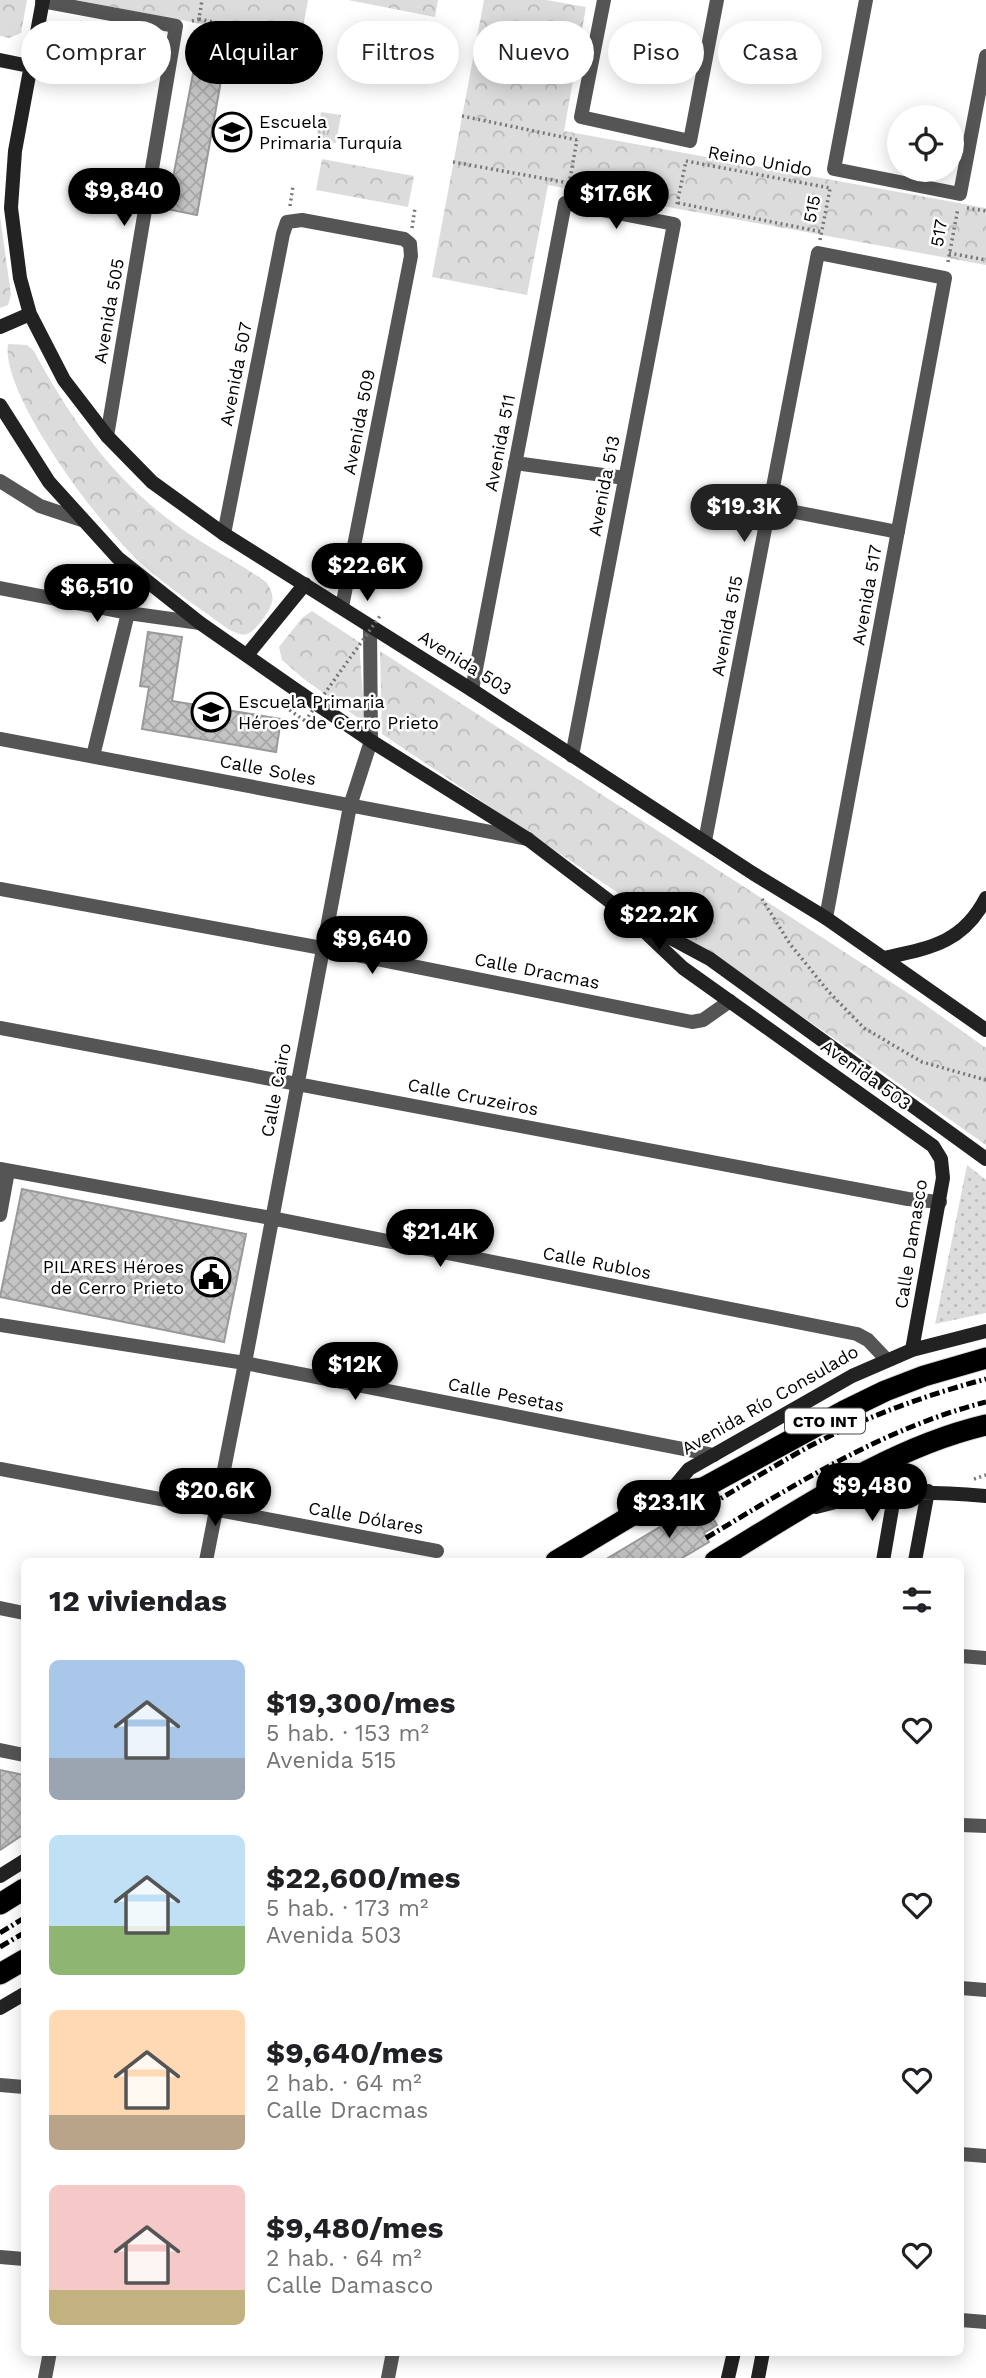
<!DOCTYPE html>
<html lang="es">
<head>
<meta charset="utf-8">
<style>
	body { margin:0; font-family:"Work Sans",sans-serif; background:#f6f6f6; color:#202124; height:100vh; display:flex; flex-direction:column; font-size:26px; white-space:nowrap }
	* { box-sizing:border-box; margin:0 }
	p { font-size:23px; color:#757577 }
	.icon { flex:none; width:38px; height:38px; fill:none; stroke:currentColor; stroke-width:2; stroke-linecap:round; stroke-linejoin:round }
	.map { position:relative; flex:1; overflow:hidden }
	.side { position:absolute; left:21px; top:1558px; width:943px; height:798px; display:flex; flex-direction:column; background:#fff; border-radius:10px; box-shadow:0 4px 18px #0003 }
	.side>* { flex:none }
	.banner { position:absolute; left:21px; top:21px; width:945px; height:63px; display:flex; gap:14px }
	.buttons { position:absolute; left:887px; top:105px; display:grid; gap:14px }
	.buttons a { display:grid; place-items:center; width:77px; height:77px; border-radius:50%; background:#fff; box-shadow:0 4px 18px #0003; font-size:35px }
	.price { position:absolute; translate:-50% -60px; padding:0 16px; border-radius:24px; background:#000; color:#fff; font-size:23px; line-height:46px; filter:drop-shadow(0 2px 4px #0008) }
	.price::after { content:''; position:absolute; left:50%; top:42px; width:21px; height:16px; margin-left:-10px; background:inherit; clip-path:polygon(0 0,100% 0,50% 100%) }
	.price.on { background:#222; color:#fff }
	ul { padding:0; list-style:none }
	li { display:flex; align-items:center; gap:21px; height:175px; padding:0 28px }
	li span { display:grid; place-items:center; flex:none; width:196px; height:140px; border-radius:10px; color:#555 }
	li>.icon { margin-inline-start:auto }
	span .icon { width:84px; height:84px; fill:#fffc; stroke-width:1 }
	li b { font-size:30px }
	h2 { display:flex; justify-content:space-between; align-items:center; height:84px; padding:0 28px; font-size:30px }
	.chip { padding:0 24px; border-radius:32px; background:#fff; box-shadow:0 4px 18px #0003; font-size:24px; line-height:63px }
	.chip.on { background:#000; color:#fff }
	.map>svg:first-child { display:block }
</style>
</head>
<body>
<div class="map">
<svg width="986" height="2378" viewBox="0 0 986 2378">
	<defs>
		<pattern id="grass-tufts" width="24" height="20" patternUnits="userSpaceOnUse" patternTransform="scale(1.75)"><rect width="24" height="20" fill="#dcdcdc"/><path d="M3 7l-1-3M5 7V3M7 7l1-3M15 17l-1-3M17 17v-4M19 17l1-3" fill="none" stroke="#bbb"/></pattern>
		<pattern id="forest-crowns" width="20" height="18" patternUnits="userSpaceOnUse" patternTransform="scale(1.75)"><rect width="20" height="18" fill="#dcdcdc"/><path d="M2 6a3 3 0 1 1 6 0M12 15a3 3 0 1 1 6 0" fill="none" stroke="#bbb"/></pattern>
		<pattern id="park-dots" width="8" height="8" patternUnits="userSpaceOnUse" patternTransform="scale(1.75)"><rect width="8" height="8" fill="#dcdcdc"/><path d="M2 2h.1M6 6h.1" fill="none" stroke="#bbb" stroke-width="1.8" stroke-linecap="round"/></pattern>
		<pattern id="building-cross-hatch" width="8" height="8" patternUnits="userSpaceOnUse" patternTransform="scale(1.75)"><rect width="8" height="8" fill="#c4c4c4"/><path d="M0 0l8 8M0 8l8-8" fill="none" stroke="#a7a7a7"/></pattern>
	</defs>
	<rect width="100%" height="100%" fill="#fff"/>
	<!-- grass -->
	<path fill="url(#grass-tufts)" d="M 321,112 L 341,115 L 336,143 L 316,140 Z"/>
	<!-- forest -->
	<path fill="url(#forest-crowns)" d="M 0,0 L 27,0 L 21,33 L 9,38 L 0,36 Z
		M 76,0 L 308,0 L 300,43 Z
		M 348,0 L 438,0 L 435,17 Z
		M 484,0 L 546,0 L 586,7 L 564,131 L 986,208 L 986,265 L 548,185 L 527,295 L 432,277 Z
		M 322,159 L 414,176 L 408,207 L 316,190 Z
		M 0,216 L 11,295 L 8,305 L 0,308 Z
		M 8,344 L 27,345 L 34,351 C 70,419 116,483 179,527 C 207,547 238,562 266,582 C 270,587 274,595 272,602 C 270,611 257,629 249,633 C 241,637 235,632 228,629 C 200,608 168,588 142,564 C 104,531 0,395 8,344 Z
		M 312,611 L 359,642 L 365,723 L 304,679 L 282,660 L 279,647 L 302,618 Z
		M 380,651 L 917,999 L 986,1048 L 986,1145 L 841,1043 L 382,734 Z"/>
	<!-- park -->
	<path fill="url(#park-dots)" d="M 967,1165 L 986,1180 L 986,1313 L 935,1324 Z"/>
	<!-- building -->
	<path fill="url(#building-cross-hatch)" stroke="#999" stroke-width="2" d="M 235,36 L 299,48 L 293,80 L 276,77 L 277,72 L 230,64 Z
		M 197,53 L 225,58 L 197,215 L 167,209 Z
		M 148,632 L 182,637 L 172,701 L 281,719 L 276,752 L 142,729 L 149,687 L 140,686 Z
		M 22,1189 L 246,1234 L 224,1342 L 0,1297 Z
		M 690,1509 L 696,1520 L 709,1512 L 717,1525 L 704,1533 L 709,1542 L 677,1561 L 603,1561 Z
		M 0,1770 L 24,1775 L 24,1834 L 0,1850 Z"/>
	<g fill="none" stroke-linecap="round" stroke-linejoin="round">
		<defs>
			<path id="highway" d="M 556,1561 L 669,1493 L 703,1488 L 844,1411 L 885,1391 L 924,1376 L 986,1358
				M 715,1561 C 800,1510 888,1448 986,1425
				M 0,1904 L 24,1889
				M 0,1974 L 24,1960"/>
		</defs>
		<!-- highway casing -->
		<use href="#highway" stroke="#dbdbdb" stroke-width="23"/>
		<!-- path -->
		<path stroke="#777" stroke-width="3.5" stroke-dasharray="2 3.5" stroke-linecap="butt" d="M 199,19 L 300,40
			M 192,21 L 199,19 L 202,0
			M 462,116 L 577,140
			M 686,161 L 830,188
			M 453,162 L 569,183
			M 569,184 L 577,140
			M 678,203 L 822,232
			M 677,204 L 686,161
			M 290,206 L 293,186
			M 967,208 L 986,211
			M 412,228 L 415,208
			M 820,240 L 830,189
			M 949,253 L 986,260
			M 948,262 L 958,208
			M 287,703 L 284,706 L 305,721
			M 762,899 L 790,944 L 828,991 L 864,1028 L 922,1062 L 986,1080
			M 974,1479 L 986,1475"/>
		<!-- street -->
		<path stroke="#555" stroke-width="14" d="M 604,0 L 581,117 L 690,141 L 717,0
			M 866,0 L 834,169 L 960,194 L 986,56
			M 42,1 L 176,26 L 107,436
			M 515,463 L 625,478
			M 0,481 L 40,506 L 82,520
			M 769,507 L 898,532
			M 224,534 L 283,234 L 287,222 L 302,220 L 404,239 L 410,244 L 411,256 L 342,607
			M 0,588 L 128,613 L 200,623
			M 472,690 L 565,203 L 674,224 L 572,756
			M 0,739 L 528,839
			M 93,756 L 128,613
			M 705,841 L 818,253 L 945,278 L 826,918
			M 0,889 L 322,948 L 692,1022 L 703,1020 L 730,1001
			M 0,1028 L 908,1199 L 940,1202
			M 0,1169 L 271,1218 L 857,1334 L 868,1340 L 887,1360
			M 0,1215 L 8,1171
			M 0,1325 L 245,1363 L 714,1455
			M 0,1469 L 437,1551
			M 206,1561 L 245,1363 L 350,806 L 371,741 L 370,626
			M 0,1608 L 24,1613
			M 961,1656 L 986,1658
			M 0,1750 L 24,1755
			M 961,1825 L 986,1826
			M 961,1988 L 986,1990
			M 0,2085 L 24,2087
			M 961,2154 L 986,2156
			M 0,2257 L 24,2259
			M 961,2320 L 986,2322
			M 45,2378 L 50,2352
			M 388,2378 L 393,2352"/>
		<!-- secondary -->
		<path stroke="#222" stroke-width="14" d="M 43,0 L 15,151 L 11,208 L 20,278 L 30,314 L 64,380 L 107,436 L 152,482 L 224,534 L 472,690 L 754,874 L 826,918 L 986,1030
			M 0,60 L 29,66
			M 0,327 L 30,314
			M 0,405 L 49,482 L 118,558 L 200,623 L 296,690 L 371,741 L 529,840 L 625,913 L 683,968 L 933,1146 L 941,1159 L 943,1178 L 912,1350
			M 247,655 L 305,584
			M 641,922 L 710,959 L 986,1159
			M 884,958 C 930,948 963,943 986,898
			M 669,1493 L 689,1469 L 852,1376 L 912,1350 L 986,1331
			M 816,1507 C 877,1490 924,1491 986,1496
			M 883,1561 L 895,1491
			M 915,1561 L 928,1491
			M 0,1876 L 24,1861
			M 0,2008 L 24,1994
			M 728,2378 L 734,2352
			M 758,2378 L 763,2352"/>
		<!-- highway -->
		<use href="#highway" stroke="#000" stroke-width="21"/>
		<!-- rail -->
		<path stroke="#000" stroke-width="5" stroke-dasharray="10 3.5 2 3.5" stroke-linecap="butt" d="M 693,1515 C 732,1492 770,1468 810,1446 C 865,1417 926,1395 986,1379
			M 706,1538 C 796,1484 884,1428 986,1402
			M 0,1933 L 24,1918
			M 0,1947 L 24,1933"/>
		<!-- path-bridge -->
		<path stroke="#777" stroke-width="3.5" stroke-dasharray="2 3.5" stroke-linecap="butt" d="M 305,721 L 380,616"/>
	</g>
	<!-- icons -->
	<defs>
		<symbol id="school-ring" viewBox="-11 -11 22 22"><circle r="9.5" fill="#fff" stroke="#000" stroke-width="1.5"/><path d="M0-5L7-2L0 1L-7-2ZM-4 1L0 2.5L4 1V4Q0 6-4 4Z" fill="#000"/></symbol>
		<symbol id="civic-ring" viewBox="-11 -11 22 22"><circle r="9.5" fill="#fff" stroke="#000" stroke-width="1.5"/><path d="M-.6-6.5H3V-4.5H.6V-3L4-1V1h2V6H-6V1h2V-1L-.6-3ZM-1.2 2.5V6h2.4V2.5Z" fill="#000"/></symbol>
	</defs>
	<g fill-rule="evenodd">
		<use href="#school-ring" x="210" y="110" width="44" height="44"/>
		<use href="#school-ring" x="189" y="690" width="44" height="44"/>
		<use href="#civic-ring" x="189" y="1255" width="44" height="44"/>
	</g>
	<g text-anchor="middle" stroke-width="5" stroke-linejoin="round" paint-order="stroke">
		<!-- shield labels -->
		<rect fill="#fff" stroke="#4c4c4c" stroke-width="2" x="785" y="1408.5" width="80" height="25" rx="5"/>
		<g font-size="16" font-weight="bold" fill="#000">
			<text x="825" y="1427">CTO INT</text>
		</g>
		<!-- poi labels -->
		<g font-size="18" fill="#000" stroke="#fff" text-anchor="start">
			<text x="259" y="128">Escuela<tspan x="259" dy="21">Primaria Turquía</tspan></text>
			<text x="238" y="708">Escuela Primaria<tspan x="238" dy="21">Héroes de Cerro Prieto</tspan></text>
			<text x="184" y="1273" text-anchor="end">PILARES Héroes<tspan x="184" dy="21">de Cerro Prieto</tspan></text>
		</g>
		<!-- street labels -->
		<g font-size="18" fill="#000" stroke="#fff">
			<text transform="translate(760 161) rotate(10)" y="6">Reino Unido</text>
			<text transform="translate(812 209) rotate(-79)" y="6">515</text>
			<text transform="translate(939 233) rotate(-80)" y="6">517</text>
			<text transform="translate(109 311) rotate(-80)" y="6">Avenida 505</text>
			<text transform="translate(236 374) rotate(-79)" y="6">Avenida 507</text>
			<text transform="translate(359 422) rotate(-79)" y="6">Avenida 509</text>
			<text transform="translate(500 443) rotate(-79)" y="6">Avenida 511</text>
			<text transform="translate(604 486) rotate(-79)" y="6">Avenida 513</text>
			<text transform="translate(867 595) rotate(-80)" y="6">Avenida 517</text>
			<text transform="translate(727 626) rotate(-79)" y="6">Avenida 515</text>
			<text transform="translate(465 663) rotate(32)" y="6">Avenida 503</text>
			<text transform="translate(268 770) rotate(11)" y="6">Calle Soles</text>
			<text transform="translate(537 971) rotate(11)" y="6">Calle Dracmas</text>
			<text transform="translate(866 1075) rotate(36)" y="6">Avenida 503</text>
			<text transform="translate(276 1090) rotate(-79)" y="6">Calle Cairo</text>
			<text transform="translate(473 1097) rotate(11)" y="6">Calle Cruzeiros</text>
			<text transform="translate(911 1244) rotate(-81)" y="6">Calle Damasco</text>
			<text transform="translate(597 1263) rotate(11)" y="6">Calle Rublos</text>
			<text transform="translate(506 1395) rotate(11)" y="6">Calle Pesetas</text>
			<text transform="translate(770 1400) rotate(-30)" y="6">Avenida Río Consulado</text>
			<text transform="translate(366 1518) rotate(10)" y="6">Calle Dólares</text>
		</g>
	</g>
</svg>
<div class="buttons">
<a><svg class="icon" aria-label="locate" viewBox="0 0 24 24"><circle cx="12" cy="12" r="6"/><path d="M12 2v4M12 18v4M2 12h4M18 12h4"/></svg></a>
</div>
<b class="price" style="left:124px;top:228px">$9,840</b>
<b class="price" style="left:616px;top:231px">$17.6K</b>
<b class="price on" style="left:744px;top:544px">$19.3K</b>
<b class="price" style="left:367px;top:603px">$22.6K</b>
<b class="price" style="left:97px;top:624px">$6,510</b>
<b class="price" style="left:659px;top:952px">$22.2K</b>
<b class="price" style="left:372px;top:976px">$9,640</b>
<b class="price" style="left:440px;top:1269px">$21.4K</b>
<b class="price" style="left:355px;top:1402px">$12K</b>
<b class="price" style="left:872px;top:1523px">$9,480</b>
<b class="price" style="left:215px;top:1528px">$20.6K</b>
<b class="price" style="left:669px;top:1540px">$23.1K</b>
<div class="banner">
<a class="chip">Comprar</a>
<a class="chip on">Alquilar</a>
<a class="chip">Filtros</a>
<a class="chip">Nuevo</a>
<a class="chip">Piso</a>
<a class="chip">Casa</a>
</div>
<section class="side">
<h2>12 viviendas<svg class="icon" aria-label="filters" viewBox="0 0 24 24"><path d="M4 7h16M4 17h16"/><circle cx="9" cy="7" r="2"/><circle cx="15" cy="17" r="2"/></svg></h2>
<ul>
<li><span style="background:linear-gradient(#a9c7e8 70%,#9aa5b1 0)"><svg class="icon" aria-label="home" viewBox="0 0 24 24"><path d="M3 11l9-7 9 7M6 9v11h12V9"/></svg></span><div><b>$19,300/mes</b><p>5 hab. · 153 m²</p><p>Avenida 515</p></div><svg class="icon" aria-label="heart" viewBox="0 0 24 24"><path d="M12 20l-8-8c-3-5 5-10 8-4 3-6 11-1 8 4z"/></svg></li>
<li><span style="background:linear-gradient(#bfe0f5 65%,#8fb573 0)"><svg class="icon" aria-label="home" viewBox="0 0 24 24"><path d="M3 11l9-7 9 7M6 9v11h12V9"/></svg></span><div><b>$22,600/mes</b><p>5 hab. · 173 m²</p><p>Avenida 503</p></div><svg class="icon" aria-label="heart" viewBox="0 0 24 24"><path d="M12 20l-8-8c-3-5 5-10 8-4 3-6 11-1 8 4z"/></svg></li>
<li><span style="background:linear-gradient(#ffd9b3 75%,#b9a48a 0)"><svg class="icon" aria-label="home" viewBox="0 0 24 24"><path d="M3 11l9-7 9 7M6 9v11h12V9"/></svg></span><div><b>$9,640/mes</b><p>2 hab. · 64 m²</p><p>Calle Dracmas</p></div><svg class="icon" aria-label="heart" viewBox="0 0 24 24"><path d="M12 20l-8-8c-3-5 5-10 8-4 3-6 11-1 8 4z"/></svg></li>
<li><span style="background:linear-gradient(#f6c9c9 75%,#c2b280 0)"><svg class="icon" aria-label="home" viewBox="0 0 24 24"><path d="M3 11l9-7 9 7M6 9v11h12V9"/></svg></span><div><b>$9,480/mes</b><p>2 hab. · 64 m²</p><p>Calle Damasco</p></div><svg class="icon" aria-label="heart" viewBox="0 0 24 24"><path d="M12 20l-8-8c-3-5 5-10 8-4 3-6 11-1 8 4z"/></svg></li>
</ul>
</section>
</div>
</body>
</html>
